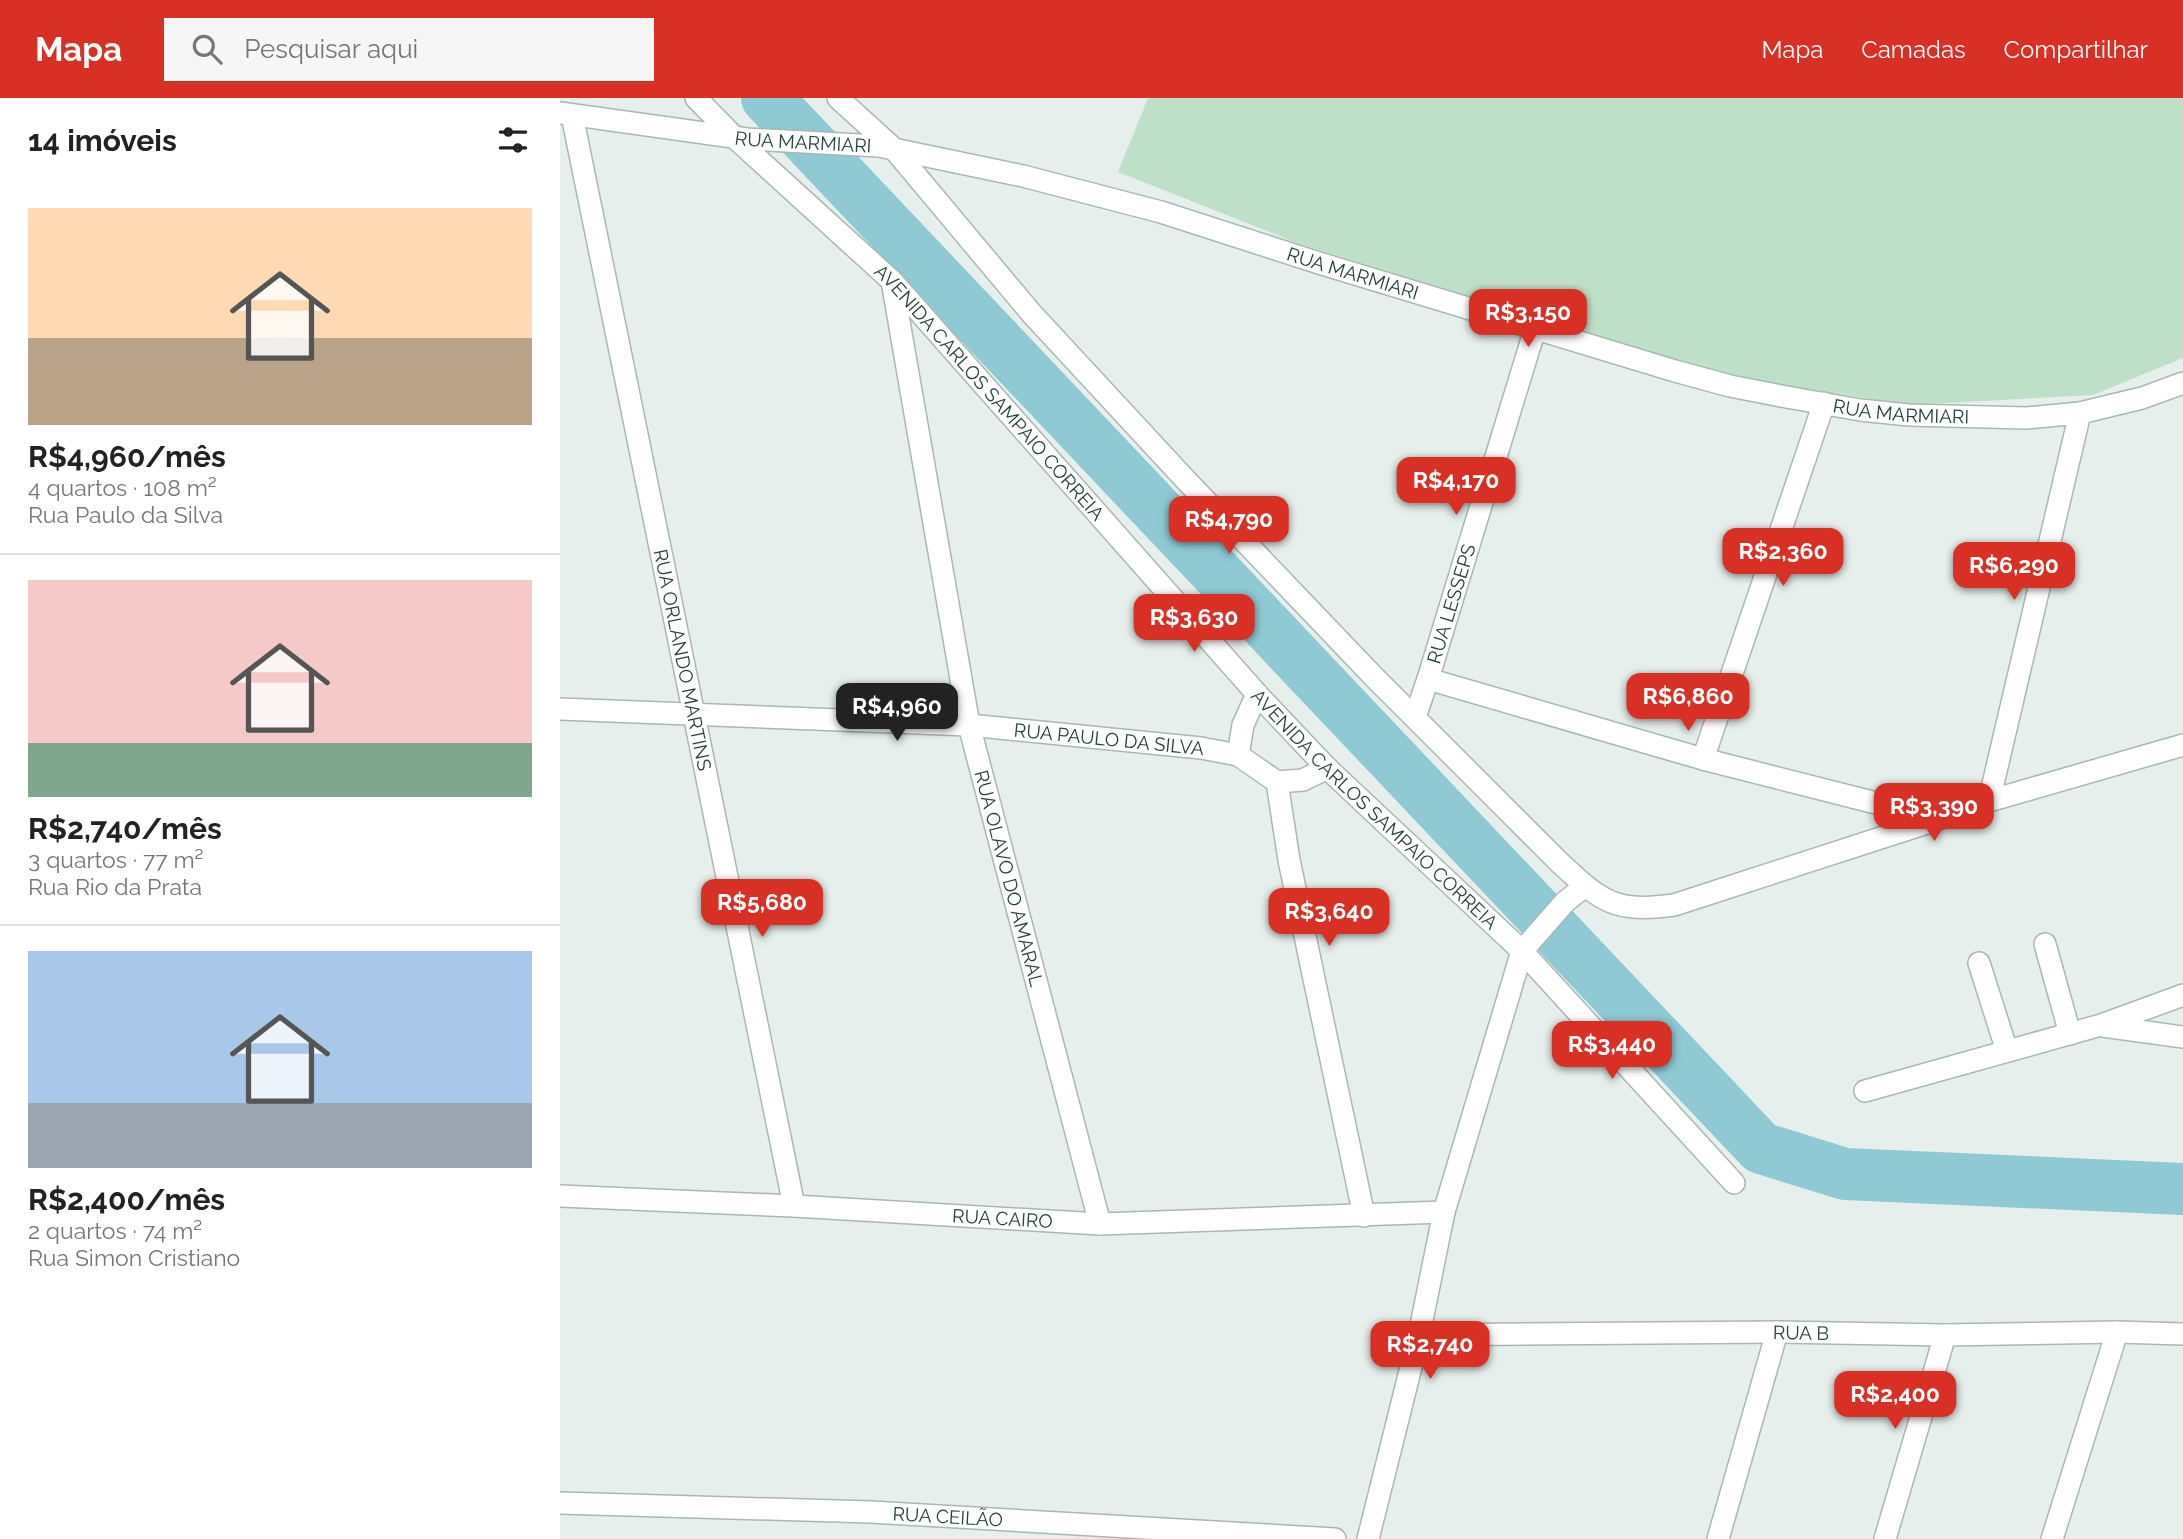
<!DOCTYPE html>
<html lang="pt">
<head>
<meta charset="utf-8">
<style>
	body { margin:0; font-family:Raleway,sans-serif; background:#f6f6f6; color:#222; height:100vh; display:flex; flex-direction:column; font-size:26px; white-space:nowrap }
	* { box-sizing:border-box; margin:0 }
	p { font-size:23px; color:#767676 }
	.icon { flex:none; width:38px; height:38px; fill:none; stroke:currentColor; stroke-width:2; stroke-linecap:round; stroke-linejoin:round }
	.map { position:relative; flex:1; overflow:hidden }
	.details { display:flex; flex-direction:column; background:#fff; width:560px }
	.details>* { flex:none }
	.price { position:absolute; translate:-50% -60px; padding:0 16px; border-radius:14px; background:#d93025; color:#fff; font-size:23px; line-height:46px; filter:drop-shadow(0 2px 4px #0008) }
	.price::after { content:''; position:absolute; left:50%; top:42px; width:21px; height:16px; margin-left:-10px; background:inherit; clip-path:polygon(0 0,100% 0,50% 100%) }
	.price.on { background:#222; color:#fff }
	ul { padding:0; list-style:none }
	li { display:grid; align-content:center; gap:14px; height:371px; padding:0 28px }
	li+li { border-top:2px solid #e0e0e0 }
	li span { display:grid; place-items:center; height:217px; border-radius:0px; color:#555 }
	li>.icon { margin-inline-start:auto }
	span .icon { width:126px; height:126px; fill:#fffc; stroke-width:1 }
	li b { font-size:30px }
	h2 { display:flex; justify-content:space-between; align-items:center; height:84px; padding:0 28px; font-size:30px }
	header { display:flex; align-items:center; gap:42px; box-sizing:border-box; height:98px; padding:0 35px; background:#d93025; color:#fff }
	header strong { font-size:33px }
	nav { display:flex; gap:38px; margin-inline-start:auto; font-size:24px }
	.search { width:490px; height:63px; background:#f6f6f6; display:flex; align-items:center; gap:18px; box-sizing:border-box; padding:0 24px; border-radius:0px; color:#767676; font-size:26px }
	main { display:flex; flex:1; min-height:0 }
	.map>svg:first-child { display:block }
</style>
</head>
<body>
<header>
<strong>Mapa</strong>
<div class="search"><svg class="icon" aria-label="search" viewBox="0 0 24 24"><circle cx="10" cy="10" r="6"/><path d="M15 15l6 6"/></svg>Pesquisar aqui</div>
<nav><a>Mapa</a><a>Camadas</a><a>Compartilhar</a></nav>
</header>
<main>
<section class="details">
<h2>14 imóveis<svg class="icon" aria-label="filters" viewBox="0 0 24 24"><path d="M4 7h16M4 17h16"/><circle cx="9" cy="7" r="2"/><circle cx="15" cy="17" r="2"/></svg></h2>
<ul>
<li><span style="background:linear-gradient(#ffd9b3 60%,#b9a48a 0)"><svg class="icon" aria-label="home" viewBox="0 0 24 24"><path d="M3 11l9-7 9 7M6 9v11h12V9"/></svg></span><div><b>R$4,960/mês</b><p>4 quartos · 108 m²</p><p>Rua Paulo da Silva</p></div></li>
<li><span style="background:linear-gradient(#f6c9c9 75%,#7fa58c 0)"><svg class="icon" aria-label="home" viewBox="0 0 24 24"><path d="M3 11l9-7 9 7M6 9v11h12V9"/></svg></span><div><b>R$2,740/mês</b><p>3 quartos · 77 m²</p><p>Rua Rio da Prata</p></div></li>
<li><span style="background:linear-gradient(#a9c7e8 70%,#9aa5b1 0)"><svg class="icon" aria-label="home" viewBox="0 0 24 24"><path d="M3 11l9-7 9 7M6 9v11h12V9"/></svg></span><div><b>R$2,400/mês</b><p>2 quartos · 74 m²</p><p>Rua Simon Cristiano</p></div></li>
</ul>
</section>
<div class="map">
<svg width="1623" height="1441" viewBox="0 0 1623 1441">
	<rect width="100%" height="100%" fill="#e6efeb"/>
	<!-- green -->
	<path fill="#bfe0c8" d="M 588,0 L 1623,0 L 1623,260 L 1533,297 L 1350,307 L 1157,277 L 737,145 L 558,74 Z"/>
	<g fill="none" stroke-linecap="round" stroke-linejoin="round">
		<!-- river -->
		<path stroke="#8ec9d4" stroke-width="52" d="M 207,0 L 1201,1050 L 1285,1076 L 1623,1091"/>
		<defs>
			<g id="minor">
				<path id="s1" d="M 136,0 L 175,40 L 332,183 L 697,596 L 767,670 L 962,853 L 884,1114 L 859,1237 L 808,1441"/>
				<path d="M 278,0 L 333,50 L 472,216 L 623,379 L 814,579 L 999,764 C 1042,804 1054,815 1114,807 L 1379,721 L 1429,703 L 1623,647"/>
				<path id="s2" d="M 0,15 L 187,41 L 319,48 L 463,78 L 601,114 L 759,165 L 1115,273 L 1170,288 L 1221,298 L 1300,312 L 1349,317 L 1466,320 L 1520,315 L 1582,300 L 1623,285"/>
				<path id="s3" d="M 12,17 L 234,1108"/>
				<path id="s4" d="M 332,183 L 409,627 L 540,1126"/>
				<path d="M 868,581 L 1143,661 L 1379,721"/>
				<path d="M 697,596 L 683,627 L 678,657 L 717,684 L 729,762 L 804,1118"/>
				<path id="s5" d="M 0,611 L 409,627 L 641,650 L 678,657"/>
				<path id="s6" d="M 855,619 L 868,581 L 975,231"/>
				<path d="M 1143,661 L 1264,305"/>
				<path d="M 717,684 L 743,682 L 767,670"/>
				<path d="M 1429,703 L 1520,315"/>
				<path d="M 1025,788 L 1005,804 L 962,853 L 1174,1085"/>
				<path d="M 1485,846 L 1510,936"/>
				<path d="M 1419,865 L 1447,953"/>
				<path d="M 1543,928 L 1623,939"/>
				<path d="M 1305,993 L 1541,927 L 1623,897"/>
				<path id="s7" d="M 0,1098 L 234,1108 L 540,1126 L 884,1114"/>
				<path id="s8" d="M 859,1237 L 1217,1234 L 1385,1237 L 1557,1234 L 1623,1236"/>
				<path id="s9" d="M 0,1405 L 311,1414 L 775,1441"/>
				<path d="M 1158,1441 L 1217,1234"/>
				<path d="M 1325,1441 L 1385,1237"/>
				<path d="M 1492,1441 L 1557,1234"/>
			</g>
		</defs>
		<!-- minor casing -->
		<use href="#minor" stroke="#a8b8b2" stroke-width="24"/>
		<!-- minor -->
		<use href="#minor" stroke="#fff" stroke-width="21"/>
	</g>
	<g text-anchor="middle" stroke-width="5" stroke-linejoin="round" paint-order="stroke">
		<!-- street labels -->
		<g font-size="19" fill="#24423a" stroke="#f7fbf9">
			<text dy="7" stroke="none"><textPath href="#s2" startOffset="245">RUA MARMIARI</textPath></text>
			<text dy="7" stroke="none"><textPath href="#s2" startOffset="812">RUA MARMIARI</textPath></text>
			<text dy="7" stroke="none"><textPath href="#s1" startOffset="416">AVENIDA CARLOS SAMPAIO CORREIA</textPath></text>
			<text dy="7" stroke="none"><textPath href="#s2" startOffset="1379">RUA MARMIARI</textPath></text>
			<text dy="7" stroke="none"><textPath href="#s6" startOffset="119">RUA LESSEPS</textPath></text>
			<text dy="7" stroke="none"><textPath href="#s3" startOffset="556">RUA ORLANDO MARTINS</textPath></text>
			<text dy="7" stroke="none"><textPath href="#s5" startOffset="550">RUA PAULO DA SILVA</textPath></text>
			<text dy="7" stroke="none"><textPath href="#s1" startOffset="984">AVENIDA CARLOS SAMPAIO CORREIA</textPath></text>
			<text dy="7" stroke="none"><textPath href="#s4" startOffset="609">RUA OLAVO DO AMARAL</textPath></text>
			<text dy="7" stroke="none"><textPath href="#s7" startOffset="443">RUA CAIRO</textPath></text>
			<text dy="7" stroke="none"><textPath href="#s8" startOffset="382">RUA B</textPath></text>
			<text dy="7" stroke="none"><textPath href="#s9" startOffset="388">RUA CEILÃO</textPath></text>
		</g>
	</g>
</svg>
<b class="price" style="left:968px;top:251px">R$3,150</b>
<b class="price" style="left:896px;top:419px">R$4,170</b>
<b class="price" style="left:669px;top:458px">R$4,790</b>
<b class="price" style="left:1223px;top:490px">R$2,360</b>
<b class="price" style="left:1454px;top:504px">R$6,290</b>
<b class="price" style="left:634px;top:556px">R$3,630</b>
<b class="price" style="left:1128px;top:635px">R$6,860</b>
<b class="price on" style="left:337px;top:645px">R$4,960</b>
<b class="price" style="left:1374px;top:745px">R$3,390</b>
<b class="price" style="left:202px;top:841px">R$5,680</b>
<b class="price" style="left:769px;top:850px">R$3,640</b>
<b class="price" style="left:1052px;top:983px">R$3,440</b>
<b class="price" style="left:870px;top:1283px">R$2,740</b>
<b class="price" style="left:1335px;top:1333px">R$2,400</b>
</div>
</main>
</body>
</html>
